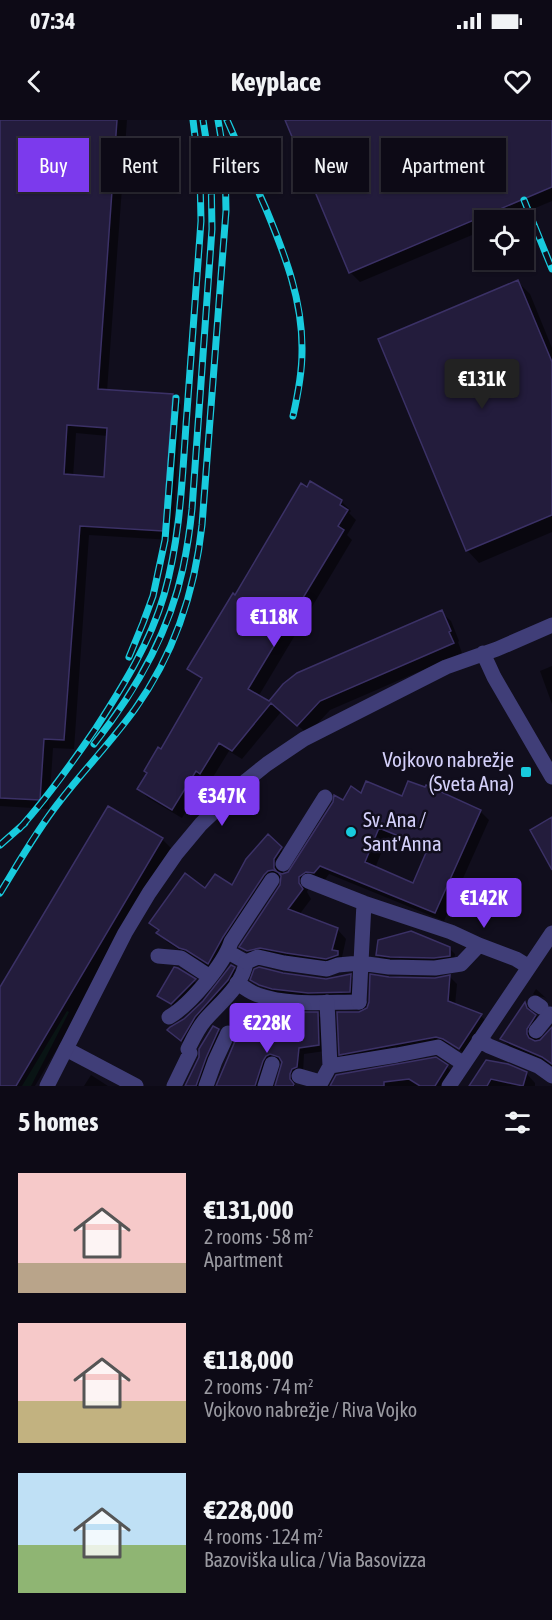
<!DOCTYPE html>
<html lang="en">
<head>
<meta charset="utf-8">
<style>
	body { margin:0; font-family:"Asap Condensed",sans-serif; background:#16131f; color:#f1f3f6; height:100vh; display:flex; flex-direction:column; font-size:22px; white-space:nowrap }
	* { box-sizing:border-box; margin:0 }
	p { font-size:20px; color:#9a9aa1 }
	.icon { flex:none; width:33px; height:33px; fill:none; stroke:currentColor; stroke-width:2; stroke-linecap:round; stroke-linejoin:round }
	.map { position:relative; height:966px; overflow:hidden }
	.sheet { display:flex; flex-direction:column; background:#0d0a16; flex:1 }
	.sheet>* { flex:none }
	.banner { position:absolute; left:18px; top:18px; width:516px; height:54px; display:flex; gap:12px }
	.tools { position:absolute; left:474px; top:90px; display:grid; gap:12px }
	.tools a { display:grid; place-items:center; width:60px; height:60px; border-radius:0px; background:#0d0a16; box-shadow:0 2px 4px #0004,0 0 0 2px #2d2b35; font-size:30px }
	.price { position:absolute; translate:-50% -51px; padding:0 14px; border-radius:6px; background:#7c3aed; color:#fff; font-size:20px; line-height:39px; filter:drop-shadow(0 2px 3px #0008) }
	.price::after { content:''; position:absolute; left:50%; top:36px; width:18px; height:14px; margin-left:-9px; background:inherit; clip-path:polygon(0 0,100% 0,50% 100%) }
	.price.current { background:#222; color:#fff }
	ul { padding:0; list-style:none }
	li { display:flex; align-items:center; gap:18px; height:150px; padding:0 18px }
	li span { display:grid; place-items:center; flex:none; width:168px; height:120px; border-radius:0px; color:#555 }
	li>.icon { margin-inline-start:auto }
	span .icon { width:72px; height:72px; fill:#fffc; stroke-width:1 }
	li b { font-size:26px }
	h2 { display:flex; justify-content:space-between; align-items:center; height:72px; padding:0 18px; font-size:26px }
	.pill { padding:0 21px; border-radius:0px; background:#0d0a16; box-shadow:0 2px 4px #0004,0 0 0 2px #2d2b35; font-size:21px; line-height:54px }
	.pill.current { background:#7c3aed; color:#fff }
	.status { display:flex; justify-content:space-between; align-items:center; height:42px; padding:0 30px; background:#0d0a16; direction:ltr }
	.status svg { height:16px; fill:currentColor }
	header { display:flex; justify-content:space-between; align-items:center; height:78px; padding:0 18px; background:#0d0a16; font-size:27px; font-weight:700 }
	.map>svg:first-child { display:block }
</style>
</head>
<body>
<div class="status"><b>07:34</b><svg viewBox="0 0 49 12"><path d="M0 12V9h3v3zM5 12V6h3v6zM10 12V3h3v9zM15 12V0h3v12zM26 1h20v11H26zM47 4h2v5h-2z"/></svg></div>
<header><svg class="icon" aria-label="back" viewBox="0 0 24 24"><path d="M15 5l-7 7 7 7"/></svg>Keyplace<svg class="icon" aria-label="heart" viewBox="0 0 24 24"><path d="M12 20l-8-8c-3-5 5-10 8-4 3-6 11-1 8 4z"/></svg></header>
<div class="map">
<svg width="552" height="966" viewBox="0 0 552 966">
	<rect width="100%" height="100%" fill="#110e1d"/>
	<!-- green -->
	<path fill="#122726" d="M 67,891 L 69,892 L 31,966 L 22,966 Z"/>
	<!-- shadow -->
	<path fill="#0007" fill-rule="evenodd" d="M 0,0 L 127,0 L 107,271 L 172,276 L 181,285 L 172,420 L 89,415 L 74,629 L 53,628 L 49,689 L 0,686 ZM 76,313 L 108,316 L 105,359 L 73,357 Z
		M 287,0 L 552,0 L 552,81 L 507,100 L 484,100 L 484,110 L 360,162 L 350,152 Z
		M 518,162 L 530,174 L 552,228 L 552,412 L 479,443 L 467,430 Z
		M 311,363 L 341,381 L 351,391 L 349,393 L 356,400 L 347,415 L 352,420 L 258,577 L 269,583 L 441,492 L 451,501 L 459,521 L 458,522 L 462,533 L 330,590 L 308,614 L 281,592 L 242,639 L 229,631 L 210,662 L 205,659 L 182,698 L 148,678 L 139,669 L 202,560 L 189,549 Z
		M 552,546 L 552,584 L 540,551 Z
		M 362,675 L 403,678 L 480,691 L 489,700 L 444,801 L 329,754 L 324,761 L 310,763 L 307,772 L 311,779 L 299,795 L 337,809 L 346,819 L 342,837 L 347,842 L 346,844 L 250,836 L 241,827 L 282,765 L 282,759 L 278,760 L 217,852 L 197,839 L 190,837 L 167,822 L 151,803 L 205,770 L 232,767 L 268,716 L 290,738 L 283,749 L 283,755 L 289,754 L 343,682 ZM 388,717 L 428,733 L 414,764 L 375,748 Z
		M 162,719 L 174,731 L 35,966 L 0,966 L 0,870 Z
		M 449,828 L 455,834 L 454,841 L 440,843 L 382,840 L 377,835 Z
		M 234,848 L 239,853 L 187,925 L 174,915 L 185,900 L 204,882 Z
		M 177,849 L 200,866 L 177,888 L 165,881 L 159,876 Z
		M 282,854 L 326,860 L 350,855 L 355,861 L 355,877 L 302,877 L 279,874 L 258,865 L 252,860 Z
		M 450,857 L 457,864 L 455,885 L 481,896 L 488,903 L 467,935 L 452,925 L 444,924 L 348,941 L 341,934 L 359,893 L 368,889 L 389,858 L 435,859 Z
		M 536,869 L 547,879 L 544,877 L 535,876 L 533,874 Z
		M 526,885 L 547,908 L 535,925 L 536,926 L 552,909 L 552,947 L 513,930 L 502,919 Z
		M 317,894 L 323,900 L 325,931 L 304,934 L 303,953 L 295,961 L 295,966 L 282,966 L 283,940 L 272,942 L 262,966 L 218,966 L 240,923 L 275,918 L 295,923 L 304,908 Z
		M 218,910 L 224,917 L 204,966 L 187,966 Z
		M 436,939 L 447,947 L 458,957 L 452,966 L 332,966 Z
		M 487,942 L 526,953 L 535,963 L 535,966 L 471,966 Z
		M 91,955 L 108,966 L 84,966 Z"/>
	<!-- building -->
	<path fill="#231c3c" stroke="#3b3166" stroke-width="1.5" fill-rule="evenodd" d="M 0,0 L 117,0 L 98,269 L 173,274 L 163,411 L 80,406 L 64,620 L 44,619 L 40,680 L 0,678 ZM 67,305 L 107,308 L 104,357 L 64,354 Z
		M 285,0 L 552,0 L 552,67 L 349,153 Z
		M 518,160 L 552,242 L 552,395 L 466,431 L 378,219 Z
		M 310,361 L 342,380 L 340,385 L 348,390 L 338,406 L 344,410 L 248,569 L 269,581 L 283,564 L 297,553 L 442,490 L 451,511 L 449,512 L 454,523 L 320,581 L 297,606 L 271,583 L 232,631 L 219,623 L 200,654 L 196,651 L 172,690 L 137,669 L 147,653 L 144,651 L 158,627 L 161,629 L 202,558 L 187,549 L 233,473 L 235,475 L 301,363 L 307,367 Z
		M 366,661 L 402,676 L 408,661 L 425,667 L 426,665 L 481,690 L 435,793 L 320,746 L 314,753 L 306,752 L 299,757 L 299,763 L 303,769 L 288,789 L 338,808 L 332,830 L 338,831 L 338,835 L 326,839 L 286,833 L 260,828 L 247,831 L 239,827 L 280,765 L 281,756 L 278,752 L 273,750 L 268,751 L 264,755 L 223,817 L 208,844 L 186,830 L 179,828 L 156,813 L 159,810 L 149,803 L 185,753 L 205,768 L 215,754 L 232,765 L 246,739 L 268,714 L 282,727 L 274,739 L 274,748 L 277,752 L 282,754 L 288,752 L 333,682 L 334,675 L 343,680 L 351,666 L 361,673 ZM 379,708 L 428,728 L 413,763 L 365,742 Z
		M 108,686 L 163,718 L 16,966 L 0,966 L 0,867 Z
		M 552,697 L 552,750 L 530,710 Z
		M 411,811 L 450,827 L 450,836 L 434,838 L 390,837 L 376,835 L 378,820 Z
		M 231,845 L 235,847 L 228,860 L 195,897 L 181,921 L 167,910 L 170,907 L 184,899 L 203,881 Z
		M 174,847 L 178,848 L 196,859 L 171,884 L 157,876 Z
		M 259,847 L 283,853 L 326,859 L 351,854 L 350,872 L 308,873 L 272,869 L 259,865 L 250,860 L 254,849 Z
		M 370,854 L 389,857 L 435,858 L 450,855 L 448,881 L 482,894 L 459,929 L 443,919 L 436,917 L 339,935 L 337,892 L 359,892 L 367,888 L 369,882 Z
		M 525,882 L 527,888 L 536,895 L 527,909 L 527,914 L 529,918 L 535,921 L 540,920 L 552,907 L 552,944 L 542,937 L 500,919 Z
		M 304,892 L 318,892 L 319,925 L 299,928 L 297,947 L 292,949 L 290,954 L 290,959 L 294,964 L 293,966 L 275,966 L 282,942 L 279,937 L 270,934 L 266,936 L 263,941 L 255,966 L 216,966 L 236,919 L 239,921 L 243,905 L 257,909 L 276,917 L 293,921 L 296,907 L 303,907 Z
		M 213,906 L 219,909 L 206,938 L 196,966 L 185,966 L 199,937 L 199,929 Z
		M 436,937 L 448,945 L 435,966 L 420,966 L 409,959 L 384,962 L 384,966 L 330,966 L 336,955 Z
		M 486,940 L 508,944 L 527,952 L 523,966 L 491,959 L 487,966 L 469,966 Z"/>
	<g fill="none" stroke-linecap="round" stroke-linejoin="round">
		<!-- pedestrian -->
		<path stroke="#403e78" stroke-width="15" d="M 283,744 L 325,677
			M 158,836 L 181,838 L 210,857
			M 237,863 C 244,867 251,873 258,875 C 289,886 326,882 359,882
			M 535,883 L 541,887
			M 169,897 C 190,885 224,844 231,822 L 272,760
			M 174,966 L 190,933 L 188,929 C 193,919 198,908 205,900 C 220,883 243,865 246,842 L 228,832"/>
		<!-- minor -->
		<path stroke="#403e78" stroke-width="15" d="M 308,761 L 364,783 L 451,812 L 479,825
			M 246,842 L 258,837 L 284,843 L 327,849 L 338,845 L 360,843 L 389,847 L 435,848 L 461,844 L 479,825 L 516,839 L 529,847
			M 359,882 L 364,783
			M 536,911 L 550,894
			M 479,920 L 489,926 L 538,946 L 552,956
			M 66,929 L 136,966
			M 330,946 L 397,935 L 438,927 L 464,944
			M 299,956 L 320,962
			M 206,966 L 215,941 L 228,913
			M 265,966 L 272,944
			M 319,966 L 330,946 L 327,882
			M 449,966 L 552,813"/>
		<!-- tertiary -->
		<path stroke="#403e78" stroke-width="15" d="M 483,533 L 494,557 L 552,657
			M 47,966 L 125,813 L 149,773 L 176,734 L 201,704 L 247,660 L 267,644 L 304,619 L 446,547 L 497,529 L 552,505"/>
		<defs>
			<path id="rail" d="M 227,0 C 240,30 253,60 266,89 C 285,135 303,181 302,232 C 302,253 298,274 293,296
				M 524,80 L 552,149
				M 129,537 L 143,503 L 153,476 L 165,420 L 176,278
				M 94,624 C 135,572 169,514 183,448 C 187,429 190,409 192,389 L 212,109 L 211,51 L 203,0
				M 19,709 C 48,677 72,643 96,608 C 123,566 150,523 164,475 C 180,419 182,362 186,305 C 191,237 196,169 201,101 L 200,57 L 193,0
				M 0,725 L 25,703
				M 0,773 C 19,742 37,710 60,681 C 84,650 112,621 135,589 C 174,534 195,471 202,405 L 226,91 C 226,60 224,30 218,0"/>
		</defs>
		<!-- rail casing -->
		<use href="#rail" stroke="#18cbde" stroke-width="7"/>
		<!-- rail -->
		<use href="#rail" stroke="#110e1d" stroke-width="4.5" stroke-dasharray="14" stroke-linecap="butt"/>
	</g>
	<!-- markers -->
	<g fill="#18cbde" stroke="#110e1d" stroke-width="2">
		<rect x="520" y="646" width="12" height="12" rx="3"/>
		<circle cx="351" cy="712" r="6"/>
	</g>
	<g text-anchor="middle" stroke-width="5" stroke-linejoin="round" paint-order="stroke">
		<!-- poi labels -->
		<g font-size="21" fill="#d4d0fa" stroke="#110e1d" text-anchor="end">
			<text x="514" y="647">Vojkovo nabrežje<tspan x="514" dy="24">(Sveta Ana)</tspan></text>
			<text x="363" y="707" text-anchor="start">Sv. Ana /<tspan x="363" dy="24">Sant'Anna</tspan></text>
		</g>
	</g>
</svg>
<div class="tools">
<a><svg class="icon" aria-label="locate" viewBox="0 0 24 24"><circle cx="12" cy="12" r="6"/><path d="M12 2v4M12 18v4M2 12h4M18 12h4"/></svg></a>
</div>
<b class="price current" style="left:482px;top:290px">€131K</b>
<b class="price" style="left:274px;top:528px">€118K</b>
<b class="price" style="left:222px;top:707px">€347K</b>
<b class="price" style="left:484px;top:809px">€142K</b>
<b class="price" style="left:267px;top:934px">€228K</b>
<div class="banner">
<a class="pill current">Buy</a>
<a class="pill">Rent</a>
<a class="pill">Filters</a>
<a class="pill">New</a>
<a class="pill">Apartment</a>
</div>
</div>
<section class="sheet">
<h2>5 homes<svg class="icon" aria-label="filters" viewBox="0 0 24 24"><path d="M4 7h16M4 17h16"/><circle cx="9" cy="7" r="2"/><circle cx="15" cy="17" r="2"/></svg></h2>
<ul>
<li><span style="background:linear-gradient(#f6c9c9 75%,#b9a48a 0)"><svg class="icon" aria-label="home" viewBox="0 0 24 24"><path d="M3 11l9-7 9 7M6 9v11h12V9"/></svg></span><div><b>€131,000</b><p>2 rooms · 58 m²</p><p>Apartment</p></div></li>
<li><span style="background:linear-gradient(#f6c9c9 65%,#c2b280 0)"><svg class="icon" aria-label="home" viewBox="0 0 24 24"><path d="M3 11l9-7 9 7M6 9v11h12V9"/></svg></span><div><b>€118,000</b><p>2 rooms · 74 m²</p><p>Vojkovo nabrežje / Riva Vojko</p></div></li>
<li><span style="background:linear-gradient(#bfe0f5 60%,#8fb573 0)"><svg class="icon" aria-label="home" viewBox="0 0 24 24"><path d="M3 11l9-7 9 7M6 9v11h12V9"/></svg></span><div><b>€228,000</b><p>4 rooms · 124 m²</p><p>Bazoviška ulica / Via Basovizza</p></div></li>
</ul>
</section>
</body>
</html>
